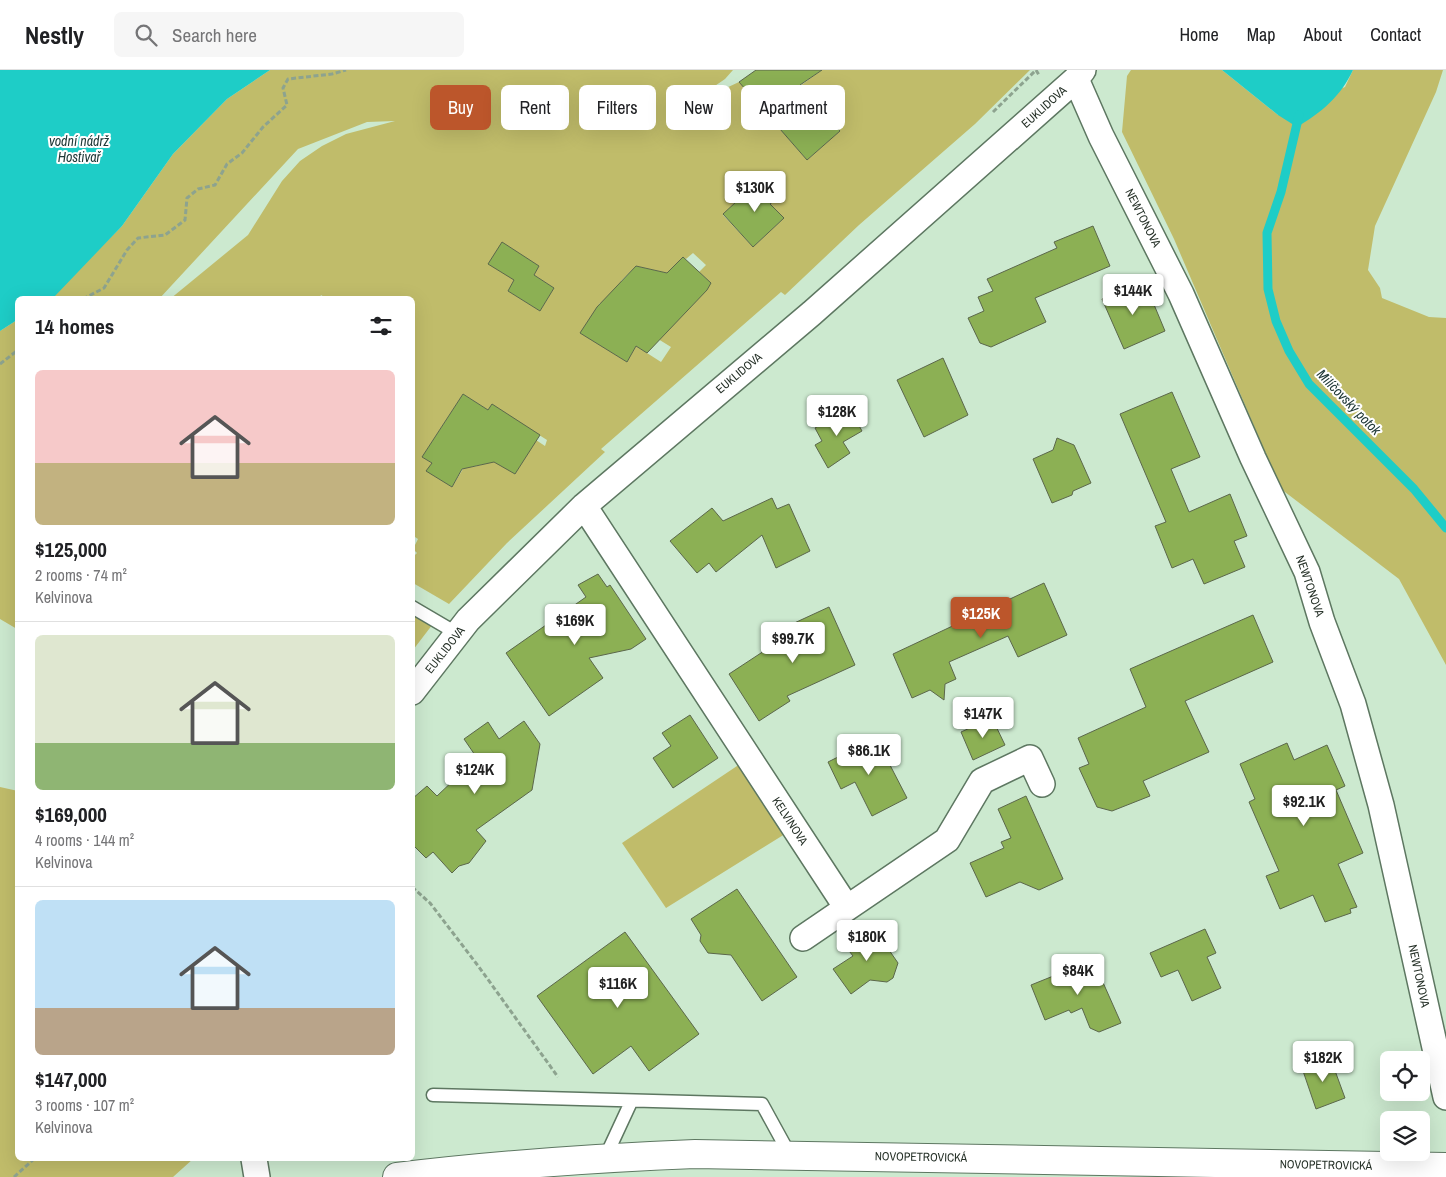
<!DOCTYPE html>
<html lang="en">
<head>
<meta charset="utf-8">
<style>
	body { margin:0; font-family:"Archivo Narrow",sans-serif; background:#f6f6f6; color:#202124; height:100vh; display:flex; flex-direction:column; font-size:19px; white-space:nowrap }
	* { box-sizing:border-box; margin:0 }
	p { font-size:16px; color:#757577 }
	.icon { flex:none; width:28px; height:28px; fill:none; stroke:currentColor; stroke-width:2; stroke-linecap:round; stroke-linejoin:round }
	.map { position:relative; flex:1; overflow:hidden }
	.sheet { position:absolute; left:15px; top:226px; width:400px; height:865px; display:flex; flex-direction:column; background:#fff; border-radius:8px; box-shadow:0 5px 20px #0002 }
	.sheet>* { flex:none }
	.top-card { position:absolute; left:430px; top:15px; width:475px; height:45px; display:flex; gap:10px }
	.tools { position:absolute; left:1380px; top:981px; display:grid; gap:10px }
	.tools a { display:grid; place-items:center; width:50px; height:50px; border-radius:8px; background:#fff; box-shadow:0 5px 20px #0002; font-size:25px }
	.price { position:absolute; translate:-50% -42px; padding:0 11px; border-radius:5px; background:#fff; color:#222; font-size:16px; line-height:32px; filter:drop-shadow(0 1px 2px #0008) }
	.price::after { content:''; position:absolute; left:50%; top:30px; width:15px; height:11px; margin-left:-8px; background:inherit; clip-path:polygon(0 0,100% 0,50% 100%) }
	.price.on { background:#bc562b; color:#fff }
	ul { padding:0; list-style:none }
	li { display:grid; align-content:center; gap:10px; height:265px; padding:0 20px }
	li+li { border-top:1px solid #e0e0e0 }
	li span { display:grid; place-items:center; height:155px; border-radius:8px; color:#555 }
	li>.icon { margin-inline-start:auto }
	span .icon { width:90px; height:90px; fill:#fffc; stroke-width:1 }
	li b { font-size:21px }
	h2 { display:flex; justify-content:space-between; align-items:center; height:60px; padding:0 20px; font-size:21px }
	.pill { padding:0 18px; border-radius:8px; background:#fff; box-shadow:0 5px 20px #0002; font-size:18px; line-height:45px }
	.pill.on { background:#bc562b; color:#fff }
	header { display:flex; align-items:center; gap:30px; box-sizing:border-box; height:70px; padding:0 25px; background:#fff; border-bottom:1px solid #e0e0e0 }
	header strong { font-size:24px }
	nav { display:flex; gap:28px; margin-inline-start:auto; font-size:18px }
	.search { width:350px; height:45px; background:#f6f6f6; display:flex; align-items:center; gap:12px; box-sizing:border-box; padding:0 18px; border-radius:8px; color:#757577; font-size:19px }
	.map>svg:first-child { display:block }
</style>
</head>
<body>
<header>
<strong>Nestly</strong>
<div class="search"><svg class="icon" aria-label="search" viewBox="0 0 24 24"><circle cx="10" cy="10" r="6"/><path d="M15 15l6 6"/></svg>Search here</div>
<nav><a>Home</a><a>Map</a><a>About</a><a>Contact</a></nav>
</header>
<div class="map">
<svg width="1446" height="1107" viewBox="0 0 1446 1107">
	<rect width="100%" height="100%" fill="#cce9cf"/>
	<!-- green -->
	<path fill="#c0bc6a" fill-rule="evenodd" d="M 270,0 L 733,0 L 725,9 L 681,39 L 739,12 L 807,90 L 840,61 L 809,24 L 793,21 L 822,0 L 1030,0 L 975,54 L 859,155 L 785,225 L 781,222 L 601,379 L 605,382 L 507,473 L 449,534 L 413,513 L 413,487 L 417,483 L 413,479 L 418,469 L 412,465 L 412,229 L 327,229 L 321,225 L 319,229 L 170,229 L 248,165 L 282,111 L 300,91 L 322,76 L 346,64 L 395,51 L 367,52 L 298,79 L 159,229 L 50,229 L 122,156 L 173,84 L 227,29 ZM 763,107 L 780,125 L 770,134 L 784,148 L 753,177 L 723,145 ZM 502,173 L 539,196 L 534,205 L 554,218 L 540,241 L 508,221 L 514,210 ZM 693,183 L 706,195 L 699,202 L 711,213 L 691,237 L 646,235 L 621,211 L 636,196 L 667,203 L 683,187 L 686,189 ZM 600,233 L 671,277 L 661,292 L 636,276 L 627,292 L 581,263 ZM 463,324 L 488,340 L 492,335 L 547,370 L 545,376 L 536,370 L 515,404 L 488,388 L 485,394 L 473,397 L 466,394 L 452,417 L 427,401 L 432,393 L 422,387 Z
		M 1131,0 L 1222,0 L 1278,45 L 1345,17 L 1353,0 L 1443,0 L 1436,22 L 1375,156 L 1368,200 L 1380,218 L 1382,228 L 1429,247 L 1446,248 L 1446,595 L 1399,509 L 1281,419 L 1174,169 L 1122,62 L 1127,6 Z
		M 17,250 L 17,559 L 0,549 L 0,261 Z
		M 412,529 L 439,546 L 413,580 L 412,580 Z
		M 740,694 L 785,764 L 666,838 L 622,773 Z
		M 0,717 L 18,721 L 18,1089 L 193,1089 L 173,1107 L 0,1107 Z"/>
	<!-- water -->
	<path fill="#1ecdc7" d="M 0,0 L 270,0 L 227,29 L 173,84 L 122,156 L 55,226 L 50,229 L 18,229 L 17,250 L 0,261 Z
		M 1222,0 L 1353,0 C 1341,26 1321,43 1297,57 L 1278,45 Z"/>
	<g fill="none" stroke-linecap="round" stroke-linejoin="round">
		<!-- stream -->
		<path stroke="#1ecdc7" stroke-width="9" d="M 1299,45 L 1281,122 L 1267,163 L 1268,219 L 1276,251 L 1289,281 L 1309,314 L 1414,419 L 1446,458"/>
	</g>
	<!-- building -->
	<path fill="#8cb054" stroke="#5b674b" d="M 756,0 L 822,0 L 800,15 L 840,61 L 807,90 L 739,12 Z
		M 763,107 L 780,126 L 770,134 L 784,148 L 753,177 L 723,144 Z
		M 1093,156 L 1110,196 L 1035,228 L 1046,252 L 991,277 L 980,273 L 968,248 L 984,241 L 978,227 L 993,221 L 987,209 L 1057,178 L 1054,172 Z
		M 502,172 L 539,196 L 534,205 L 554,218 L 540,241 L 508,221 L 514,210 L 488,194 Z
		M 683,187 L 711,213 L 707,220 L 647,283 L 636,276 L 627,292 L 580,263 L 597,237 L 636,196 L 667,203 Z
		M 1137,214 L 1144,228 L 1150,225 L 1165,261 L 1124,279 L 1102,229 Z
		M 943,288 L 968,345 L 924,367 L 897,310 Z
		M 1172,322 L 1200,387 L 1171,399 L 1189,442 L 1230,424 L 1247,466 L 1234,471 L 1245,497 L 1204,514 L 1193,489 L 1172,498 L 1155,456 L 1166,452 L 1120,344 Z
		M 463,324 L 488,340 L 492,334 L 540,365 L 515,404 L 494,392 L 462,399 L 452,417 L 426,401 L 432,393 L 422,387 Z
		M 849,338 L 862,361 L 843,372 L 850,383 L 828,398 L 815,375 L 822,371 L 815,358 Z
		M 1057,368 L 1074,375 L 1091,413 L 1073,421 L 1072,425 L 1052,433 L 1033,389 L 1053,380 Z
		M 772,428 L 777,439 L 789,434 L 810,481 L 776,498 L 762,465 L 716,502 L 709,493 L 697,503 L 670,471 L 712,438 L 723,451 Z
		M 598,504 L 607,517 L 610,515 L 646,569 L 631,579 L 589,588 L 603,608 L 549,646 L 506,583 L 586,527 L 578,515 Z
		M 1044,513 L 1067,565 L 1018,587 L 1008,566 L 949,592 L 956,609 L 945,614 L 944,630 L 930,620 L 912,628 L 893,584 Z
		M 829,537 L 855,595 L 787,626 L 790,631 L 759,651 L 729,604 L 793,562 L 790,555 Z
		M 1253,545 L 1273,592 L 1185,631 L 1209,682 L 1143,711 L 1150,726 L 1112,741 L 1097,737 L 1079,698 L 1089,694 L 1078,668 L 1146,637 L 1130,599 Z
		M 690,645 L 718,688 L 673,718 L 653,688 L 671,676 L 662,663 Z
		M 992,648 L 1005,675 L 973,690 L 961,662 Z
		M 524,651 L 540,674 L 532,720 L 476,760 L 486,771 L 469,793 L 459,796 L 452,803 L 433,782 L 426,788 L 412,774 L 412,729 L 427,716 L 437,726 L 477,688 L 464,669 L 488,652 L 499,669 Z
		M 876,668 L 907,728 L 872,746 L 855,712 L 841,719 L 828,692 Z
		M 1287,673 L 1294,690 L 1327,675 L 1345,716 L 1336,720 L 1363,783 L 1338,794 L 1357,837 L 1350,839 L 1351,843 L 1325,852 L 1313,825 L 1280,839 L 1266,806 L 1279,801 L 1249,732 L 1255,729 L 1240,694 Z
		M 1026,726 L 1063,809 L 1039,820 L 1020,812 L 986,827 L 970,793 L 1004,778 L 1001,772 L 1011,768 L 998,739 Z
		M 737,819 L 797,907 L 762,931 L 731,885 L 708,883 L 700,871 L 701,865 L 691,849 Z
		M 873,857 L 898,893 L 893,908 L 887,912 L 870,910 L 851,924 L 833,899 L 853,886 L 846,877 Z
		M 1205,859 L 1216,883 L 1207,887 L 1221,918 L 1192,931 L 1178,900 L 1161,907 L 1150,883 Z
		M 625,862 L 699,964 L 649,1001 L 631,976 L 593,1004 L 537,926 Z
		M 1093,890 L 1121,953 L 1099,962 L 1090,958 L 1082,938 L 1071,943 L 1069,940 L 1045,950 L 1031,915 Z
		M 1330,987 L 1345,1028 L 1316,1039 L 1302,998 Z"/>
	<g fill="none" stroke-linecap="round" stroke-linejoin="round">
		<defs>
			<path id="lane" d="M 412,537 L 458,564
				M 433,1025 L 762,1034 L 790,1085
				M 605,1088 L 631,1032"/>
			<path id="street" d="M 1076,9 L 1101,66 L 1181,224 L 1253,388 L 1307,502 L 1322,552 L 1353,634 L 1381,735 L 1446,1027
				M 584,436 L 847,838 L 947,770 L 982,711 L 1030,688 L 1042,714
				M 412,622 L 468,550 L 584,436 L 812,243 L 1076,9 L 1083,0
				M 803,868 L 847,838
				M 254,1089 L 257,1107"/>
			<path id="secondary" d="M 397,1107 C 496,1095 595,1088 695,1084 L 1446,1097"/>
		</defs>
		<!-- lane casing -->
		<use href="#lane" stroke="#5d7761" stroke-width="15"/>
		<!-- street casing -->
		<use href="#street" stroke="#5d7761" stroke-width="28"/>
		<!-- secondary casing -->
		<use href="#secondary" stroke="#5d7761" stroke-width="30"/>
		<!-- path -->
		<path stroke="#8da38f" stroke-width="3" stroke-dasharray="5 2.5" stroke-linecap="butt" d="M 993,42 L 1036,0 L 1039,5
			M 83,229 L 104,218 L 127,180 L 138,168 L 165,165 L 185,150 L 187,128 L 198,119 L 215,115 L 227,94 L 242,83 L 263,57 L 287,35 L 283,18 L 288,9 L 332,4 L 346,0
			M 0,294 L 18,280
			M 412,817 L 430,833 L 479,897 L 558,1007
			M 14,1107 L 34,1089"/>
		<!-- lane -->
		<use href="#lane" stroke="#fff" stroke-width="12"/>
		<!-- street -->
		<use href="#street" stroke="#fff" stroke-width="25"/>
		<!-- secondary -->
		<use href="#secondary" stroke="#fff" stroke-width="28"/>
	</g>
	<g text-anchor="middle" stroke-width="4" stroke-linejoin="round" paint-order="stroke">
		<!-- street labels -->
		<g font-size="12" fill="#263128" stroke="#fff">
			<text transform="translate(1044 37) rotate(-42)" y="4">EUKLIDOVA</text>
			<text transform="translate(1143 148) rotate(63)" y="4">NEWTONOVA</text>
			<text transform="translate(739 303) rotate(-40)" y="4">EUKLIDOVA</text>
			<text transform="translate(1310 516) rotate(71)" y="4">NEWTONOVA</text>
			<text transform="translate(445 580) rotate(-52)" y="4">EUKLIDOVA</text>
			<text transform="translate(790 751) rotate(57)" y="4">KELVINOVA</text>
			<text transform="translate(1419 906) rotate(78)" y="4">NEWTONOVA</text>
			<text transform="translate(921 1087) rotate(1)" y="4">NOVOPETROVICKÁ</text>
			<text transform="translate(1326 1095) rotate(1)" y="4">NOVOPETROVICKÁ</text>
		</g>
		<!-- water labels -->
		<g font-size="14" font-style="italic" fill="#203938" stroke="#fff">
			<text x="79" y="76">vodní nádrž<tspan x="79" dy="16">Hostivař</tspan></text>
			<text transform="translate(1349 332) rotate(46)" y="5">Milíčovský potok</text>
		</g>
	</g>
</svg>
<div class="tools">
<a><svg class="icon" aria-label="locate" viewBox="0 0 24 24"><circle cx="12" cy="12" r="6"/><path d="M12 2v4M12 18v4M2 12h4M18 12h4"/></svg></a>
<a><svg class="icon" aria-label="layers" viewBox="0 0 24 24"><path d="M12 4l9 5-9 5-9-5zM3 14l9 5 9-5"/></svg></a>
</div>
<b class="price" style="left:755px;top:143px">$130K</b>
<b class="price" style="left:1133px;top:246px">$144K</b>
<b class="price" style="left:837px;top:367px">$128K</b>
<b class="price on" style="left:981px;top:569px">$125K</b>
<b class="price" style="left:575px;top:576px">$169K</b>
<b class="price" style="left:793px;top:594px">$99.7K</b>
<b class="price" style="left:983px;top:669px">$147K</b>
<b class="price" style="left:869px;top:706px">$86.1K</b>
<b class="price" style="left:475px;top:725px">$124K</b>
<b class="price" style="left:1304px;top:757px">$92.1K</b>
<b class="price" style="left:867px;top:892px">$180K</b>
<b class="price" style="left:1078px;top:926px">$84K</b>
<b class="price" style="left:618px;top:939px">$116K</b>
<b class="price" style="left:1323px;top:1013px">$182K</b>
<div class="top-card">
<a class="pill on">Buy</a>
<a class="pill">Rent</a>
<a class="pill">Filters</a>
<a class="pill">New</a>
<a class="pill">Apartment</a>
</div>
<section class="sheet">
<h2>14 homes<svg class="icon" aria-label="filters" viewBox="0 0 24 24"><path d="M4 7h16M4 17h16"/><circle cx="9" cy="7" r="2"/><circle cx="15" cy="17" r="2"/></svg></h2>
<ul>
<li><span style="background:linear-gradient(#f6c9c9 60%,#c2b280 0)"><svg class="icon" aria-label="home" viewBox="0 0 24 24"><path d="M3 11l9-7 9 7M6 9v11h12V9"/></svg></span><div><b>$125,000</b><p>2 rooms · 74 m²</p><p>Kelvinova</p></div></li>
<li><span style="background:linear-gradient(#dfe7d0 70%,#8fb573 0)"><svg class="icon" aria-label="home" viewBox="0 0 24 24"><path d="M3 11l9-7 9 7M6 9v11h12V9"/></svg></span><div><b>$169,000</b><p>4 rooms · 144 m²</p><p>Kelvinova</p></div></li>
<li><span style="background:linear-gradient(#bfe0f5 70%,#b9a48a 0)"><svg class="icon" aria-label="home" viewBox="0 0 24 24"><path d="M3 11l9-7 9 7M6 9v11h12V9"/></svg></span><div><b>$147,000</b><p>3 rooms · 107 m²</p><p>Kelvinova</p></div></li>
</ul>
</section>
</div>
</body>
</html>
